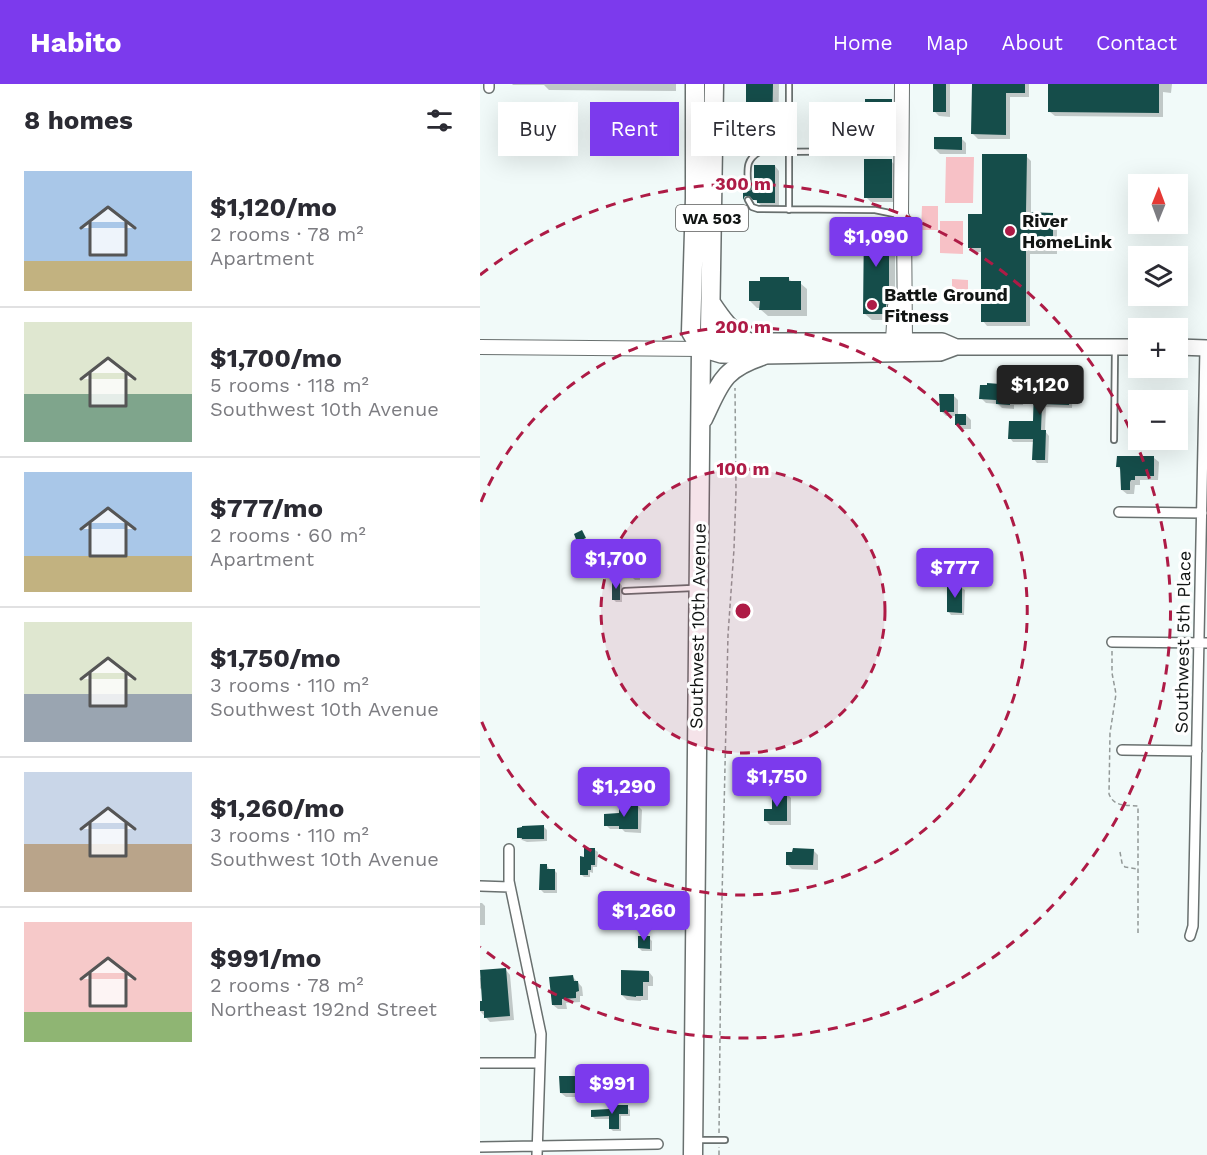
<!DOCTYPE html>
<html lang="en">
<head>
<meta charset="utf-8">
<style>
	body { margin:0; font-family:"Work Sans",sans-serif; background:#f2f2f3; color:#2b2b33; height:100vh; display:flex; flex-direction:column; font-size:22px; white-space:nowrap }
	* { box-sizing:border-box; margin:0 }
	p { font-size:20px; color:#7c7c81 }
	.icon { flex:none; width:33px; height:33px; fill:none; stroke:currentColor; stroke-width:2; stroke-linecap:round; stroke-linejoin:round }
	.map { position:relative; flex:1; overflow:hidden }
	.panel { display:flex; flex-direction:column; background:#fff; width:480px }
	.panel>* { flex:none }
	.guide { position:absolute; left:18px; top:18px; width:570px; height:54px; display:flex; gap:12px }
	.needle { width:39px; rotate:1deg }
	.controls { position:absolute; left:648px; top:90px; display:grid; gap:12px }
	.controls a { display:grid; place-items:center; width:60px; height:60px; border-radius:0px; background:#fff; box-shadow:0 6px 24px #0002; font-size:30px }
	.price { position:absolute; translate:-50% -51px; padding:0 14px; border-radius:6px; background:#7c3aed; color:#fff; font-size:20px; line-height:39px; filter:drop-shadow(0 2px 3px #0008) }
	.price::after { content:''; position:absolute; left:50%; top:36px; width:18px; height:14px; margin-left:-9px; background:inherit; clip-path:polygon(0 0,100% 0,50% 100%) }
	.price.active { background:#222; color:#fff }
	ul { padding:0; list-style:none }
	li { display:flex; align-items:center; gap:18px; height:150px; padding:0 24px }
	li+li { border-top:2px solid #e1e1e2 }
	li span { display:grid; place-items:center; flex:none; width:168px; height:120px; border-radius:0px; color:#555 }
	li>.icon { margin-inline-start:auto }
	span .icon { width:72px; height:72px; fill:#fffc; stroke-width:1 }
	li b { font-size:26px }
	h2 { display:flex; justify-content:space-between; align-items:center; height:72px; padding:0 24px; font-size:26px }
	.chip { padding:0 21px; border-radius:0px; background:#fff; box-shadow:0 6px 24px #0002; font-size:21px; line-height:54px }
	.chip.active { background:#7c3aed; color:#fff }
	header { display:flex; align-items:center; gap:36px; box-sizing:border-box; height:84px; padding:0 30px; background:#7c3aed; color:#fff }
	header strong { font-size:28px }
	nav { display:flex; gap:33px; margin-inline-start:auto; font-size:21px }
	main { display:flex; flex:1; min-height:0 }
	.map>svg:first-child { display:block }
</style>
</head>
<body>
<header>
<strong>Habito</strong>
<nav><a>Home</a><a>Map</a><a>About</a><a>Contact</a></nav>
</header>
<main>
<section class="panel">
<h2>8 homes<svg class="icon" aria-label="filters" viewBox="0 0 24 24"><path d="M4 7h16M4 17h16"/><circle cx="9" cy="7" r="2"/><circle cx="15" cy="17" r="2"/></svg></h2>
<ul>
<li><span style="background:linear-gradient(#a9c7e8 75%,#c2b280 0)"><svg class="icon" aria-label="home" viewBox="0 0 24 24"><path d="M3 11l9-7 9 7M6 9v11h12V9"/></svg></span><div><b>$1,120/mo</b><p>2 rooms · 78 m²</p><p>Apartment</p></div></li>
<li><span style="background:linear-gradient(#dfe7d0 60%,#7fa58c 0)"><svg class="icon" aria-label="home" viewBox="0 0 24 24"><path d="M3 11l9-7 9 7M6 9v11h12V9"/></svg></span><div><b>$1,700/mo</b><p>5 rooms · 118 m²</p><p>Southwest 10th Avenue</p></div></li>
<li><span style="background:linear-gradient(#a9c7e8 70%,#c2b280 0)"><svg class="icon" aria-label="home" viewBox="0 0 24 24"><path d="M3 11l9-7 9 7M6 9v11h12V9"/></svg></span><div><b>$777/mo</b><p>2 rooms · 60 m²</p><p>Apartment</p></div></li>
<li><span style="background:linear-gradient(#dfe7d0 60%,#9aa5b1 0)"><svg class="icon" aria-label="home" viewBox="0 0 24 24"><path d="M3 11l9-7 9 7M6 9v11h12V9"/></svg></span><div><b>$1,750/mo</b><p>3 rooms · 110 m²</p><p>Southwest 10th Avenue</p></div></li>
<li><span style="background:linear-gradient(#c9d6e8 60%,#b9a48a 0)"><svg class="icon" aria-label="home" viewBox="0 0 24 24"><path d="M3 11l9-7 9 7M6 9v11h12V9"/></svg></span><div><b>$1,260/mo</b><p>3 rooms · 110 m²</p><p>Southwest 10th Avenue</p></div></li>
<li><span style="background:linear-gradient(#f6c9c9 75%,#8fb573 0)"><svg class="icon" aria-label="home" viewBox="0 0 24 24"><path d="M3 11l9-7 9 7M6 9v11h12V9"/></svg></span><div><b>$991/mo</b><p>2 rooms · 78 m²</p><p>Northeast 192nd Street</p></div></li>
</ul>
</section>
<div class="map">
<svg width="727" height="1071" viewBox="0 0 727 1071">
	<rect width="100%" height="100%" fill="#f1faf9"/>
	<!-- green -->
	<path fill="#f7c1c6" d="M 466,73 L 494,73 L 493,119 L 465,119 Z
		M 442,122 L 458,122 L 458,146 L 441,146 Z
		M 460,137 L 483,137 L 483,170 L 460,169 Z
		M 472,195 L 488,196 L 488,217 L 472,217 Z"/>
	<!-- shadow -->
	<path fill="#0003" d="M 32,0 L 196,0 L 196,7 L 69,6 L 64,1 L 33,1 Z
		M 267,0 L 299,0 L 298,59 L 274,59 L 267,53 Z
		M 455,0 L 470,0 L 470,33 L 459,32 L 455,28 Z
		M 493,0 L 549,0 L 549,13 L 530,13 L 530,55 L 498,55 L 493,50 Z
		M 570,0 L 692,0 L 691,9 L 683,8 L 683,33 L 575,32 L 570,28 Z
		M 411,17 L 416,22 L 416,57 L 392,57 L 387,52 Z
		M 481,54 L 486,59 L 486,70 L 460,70 L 455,65 Z
		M 546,72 L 551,77 L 551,130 L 572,130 L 577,135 L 577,170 L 550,170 L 550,242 L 507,242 L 503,237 L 503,168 L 494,168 L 489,163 L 503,132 Z
		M 411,77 L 416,82 L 416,118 L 391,118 L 386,113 Z
		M 295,82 L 299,87 L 299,123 L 283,123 L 274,115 L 270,116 L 268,119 L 265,115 L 265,107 L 272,108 Z
		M 409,141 L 415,148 L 415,223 L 412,236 L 392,236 L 385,230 Z
		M 308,194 L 313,199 L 320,199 L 327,205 L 327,232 L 288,232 L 281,226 L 281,224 L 277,224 L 270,217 Z
		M 589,299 L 593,303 L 592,324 L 566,323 L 565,347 L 569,352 L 568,379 L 557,379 L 554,375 L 554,358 L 533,358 L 530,354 L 554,339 L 556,303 Z
		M 508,303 L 528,303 L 530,305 L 539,306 L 543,310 L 543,321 L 534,321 L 534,325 L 522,324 L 518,320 L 506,319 L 501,314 Z
		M 473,311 L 478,316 L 478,331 L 486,331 L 491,336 L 491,345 L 481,345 L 476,340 L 476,332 L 466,332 L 461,327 Z
		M 674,374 L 679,378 L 678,396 L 660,396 L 660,401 L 655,401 L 654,410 L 647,410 L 642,406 L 641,386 L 638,383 Z
		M 482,477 L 485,480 L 485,490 L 467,490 L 464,487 Z
		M 168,480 L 171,483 L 170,493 L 160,493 L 160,496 L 155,496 L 152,493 Z
		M 140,499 L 142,502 L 142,518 L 136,518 L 133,515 Z
		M 482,504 L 485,506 L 484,531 L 471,531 L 469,528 Z
		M 307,710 L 311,714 L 311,741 L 290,741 L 285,736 Z
		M 158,722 L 162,726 L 161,749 L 145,748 L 142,745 L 130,745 L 126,741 L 140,731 Z
		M 64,743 L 67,746 L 67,757 L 47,758 L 42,756 L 39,753 Z
		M 115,766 L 118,768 L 117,783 L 113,783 L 113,789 L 110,788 L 110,793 L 104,793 L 101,790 L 105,774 Z
		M 333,766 L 338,771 L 338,786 L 312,785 L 307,780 Z
		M 67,782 L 70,786 L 74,786 L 77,789 L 77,809 L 64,809 L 61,806 Z
		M 0,819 L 2,819 L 5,822 L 5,841 L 0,841 Z
		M 169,854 L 172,857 L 172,867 L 162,867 L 159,864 Z
		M 26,886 L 30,891 L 34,936 L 10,938 L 0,927 L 0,919 L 3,919 L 3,907 L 0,904 L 0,894 Z
		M 169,888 L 173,893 L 173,902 L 168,902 L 168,916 L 161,916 L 161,917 L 147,916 L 142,911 Z
		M 93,893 L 102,903 L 103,912 L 100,912 L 100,918 L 86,919 L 87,925 L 78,925 L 73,921 Z
		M 112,993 L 116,998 L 116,1013 L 86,1013 L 81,1009 Z
		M 147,1023 L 150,1026 L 150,1032 L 141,1032 L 141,1047 L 133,1047 L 130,1044 L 130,1035 L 115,1035 L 112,1032 Z"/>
	<!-- building -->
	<path fill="#154d4a" d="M 266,0 L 293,0 L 292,53 L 266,53 Z
		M 453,0 L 466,0 L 466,28 L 453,28 Z
		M 492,0 L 545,0 L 545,9 L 526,9 L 526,51 L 491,50 Z
		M 568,0 L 679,0 L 679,29 L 568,28 Z
		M 385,15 L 412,15 L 412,53 L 385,53 Z
		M 454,53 L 482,53 L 482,66 L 454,65 Z
		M 502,70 L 547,70 L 546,128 L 573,129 L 573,166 L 546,165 L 546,238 L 501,238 L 501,164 L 488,164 L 488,130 L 502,130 Z
		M 384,75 L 412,75 L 412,114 L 384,114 Z
		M 274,81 L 295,81 L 295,119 L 277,119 L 277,116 L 273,116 L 269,112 L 265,112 L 263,116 L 263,103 L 268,107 L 271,106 L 274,103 Z
		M 384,139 L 409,140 L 409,215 L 406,221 L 406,230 L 383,230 Z
		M 280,193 L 309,193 L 309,197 L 321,197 L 321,226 L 279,226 L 280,217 L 269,217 L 269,197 L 280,197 Z
		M 566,297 L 590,298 L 589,321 L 562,320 L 561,346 L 566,346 L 565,376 L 552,376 L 553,355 L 528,355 L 529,337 L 553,337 L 554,302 L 560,302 L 560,298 L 566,299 Z
		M 507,299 L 520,300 L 520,301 L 528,302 L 528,304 L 539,304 L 539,317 L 530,316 L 530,321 L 516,320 L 516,316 L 499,315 L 500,301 L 507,301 Z
		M 459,310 L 474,310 L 474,328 L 460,328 Z
		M 475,330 L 486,330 L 486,341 L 475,341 Z
		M 637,372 L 674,372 L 674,392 L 655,392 L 655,396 L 651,396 L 650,398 L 650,406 L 641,406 L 640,383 L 636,383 Z
		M 102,446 L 106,454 L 97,458 L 94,450 Z
		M 463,475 L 483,476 L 483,488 L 463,487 Z
		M 150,478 L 169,478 L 168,491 L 158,491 L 158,494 L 150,494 Z
		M 132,497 L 140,497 L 140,516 L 132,516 Z
		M 467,502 L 482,502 L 482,529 L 467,528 Z
		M 292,708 L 307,708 L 307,737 L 284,737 L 284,725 L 292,725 Z
		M 139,720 L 158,721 L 158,745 L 139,745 L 139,742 L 124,742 L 124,730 L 139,729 Z
		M 64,741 L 64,755 L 42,755 L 42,754 L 37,754 L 37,744 L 42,743 L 42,742 Z
		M 104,764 L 115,764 L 115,781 L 111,781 L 111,786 L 108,786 L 108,791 L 100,791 L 100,772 L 104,773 Z
		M 313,764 L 334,765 L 333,781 L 306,781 L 306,768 L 312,768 Z
		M 60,780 L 67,780 L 67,785 L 75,785 L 75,806 L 59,806 Z
		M 158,852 L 170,852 L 170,865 L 158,864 Z
		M 26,884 L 30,932 L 4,934 L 4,927 L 0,927 L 0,917 L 2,917 L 0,886 Z
		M 141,886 L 169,887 L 169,898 L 163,898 L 163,912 L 156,912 L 156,913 L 141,911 Z
		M 93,891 L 94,897 L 98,897 L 99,907 L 96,908 L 96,914 L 82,915 L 82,921 L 72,921 L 69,893 Z
		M 79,992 L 112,992 L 112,1009 L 80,1009 Z
		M 129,1021 L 148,1021 L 148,1030 L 139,1030 L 139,1045 L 129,1045 L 129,1032 L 111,1033 L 111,1026 L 129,1025 Z"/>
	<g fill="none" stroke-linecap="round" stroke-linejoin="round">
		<defs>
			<path id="lane" d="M 309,0 L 309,126
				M 268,103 C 268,87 264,77 279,68 L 420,67
				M 268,116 L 272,123 L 278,125 L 395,126 L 419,131
				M 634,356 L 635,266
				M 145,507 L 213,504
				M 217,1056 L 245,1056"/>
			<path id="street" d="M 9,4 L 9,0
				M 639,428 L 722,429
				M 632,558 L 727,559
				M 642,666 L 717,667
				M 29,765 L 29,797 L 61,950 L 57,1071
				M 0,802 L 30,803
				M 710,852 L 713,842 L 725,264
				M 0,979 L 60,979
				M 0,1063 L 178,1060"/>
			<path id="secondary" d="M 422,0 L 421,131 L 424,137 L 425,257
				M 413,257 L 415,222
				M 0,263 L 221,265"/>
			<path id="primary" d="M 698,263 L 727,264
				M 221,265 L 241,271 L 282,272 L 460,269 L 476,263 L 658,263
				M 221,265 L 241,257 L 462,257 L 476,263"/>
			<path id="highway" d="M 215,0 L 215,114 L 211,248 L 221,265
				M 231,219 C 241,234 250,247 266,257
				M 223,335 C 240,300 242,285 282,272
				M 213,1071 L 221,265 L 230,247 L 234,0"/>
		</defs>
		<!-- lane casing -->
		<use href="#lane" stroke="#69706f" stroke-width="8"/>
		<!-- street casing -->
		<use href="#street" stroke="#69706f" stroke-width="12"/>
		<!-- secondary casing -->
		<use href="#secondary" stroke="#69706f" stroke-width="16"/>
		<!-- primary casing -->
		<use href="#primary" stroke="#69706f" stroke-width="18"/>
		<!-- highway casing -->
		<use href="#highway" stroke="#69706f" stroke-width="21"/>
		<!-- path -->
		<path stroke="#939998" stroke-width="1.5" stroke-dasharray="4.5 3" stroke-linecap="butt" d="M 632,567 L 632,589 L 636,610 L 630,649 L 629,710 C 634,723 646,721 658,722 L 658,851
			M 640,768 L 642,779 L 645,783 L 658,785
			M 239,1049 L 241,858 L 248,551 L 254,465 L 256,407 L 255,304
			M 239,1071 L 239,1063"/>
		<!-- lane -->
		<use href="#lane" stroke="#fff" stroke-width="4.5"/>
		<!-- street -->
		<use href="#street" stroke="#fff" stroke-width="9"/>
		<!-- secondary -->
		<use href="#secondary" stroke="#fff" stroke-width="14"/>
		<!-- primary -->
		<use href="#primary" stroke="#fff" stroke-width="15"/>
		<!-- highway -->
		<use href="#highway" stroke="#fff" stroke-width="18"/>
	</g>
	<!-- distance rings -->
	<circle cx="263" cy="527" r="142" fill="#ae1b46" fill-opacity=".12"/>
	<g fill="none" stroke="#ae1b46" stroke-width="3" stroke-dasharray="10 8">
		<circle cx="263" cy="527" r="142"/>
		<path d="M1 418A284 284 0 1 1 1 636"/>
		<path d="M0 191A427 427 0 1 1 0 863"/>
	</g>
	<!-- markers -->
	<g fill="#ae1b46" stroke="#fff" stroke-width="2">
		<circle cx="530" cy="147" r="6"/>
		<circle cx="392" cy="221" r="6"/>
	</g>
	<g text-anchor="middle" stroke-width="6" stroke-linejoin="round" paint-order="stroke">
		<!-- shield labels -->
		<rect fill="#fff" stroke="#595b5a" stroke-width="1.5" x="196" y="121" width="72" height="26" rx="4.5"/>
		<g font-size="16" font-weight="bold" fill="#121514">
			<text x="232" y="140">WA 503</text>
		</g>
		<!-- poi labels -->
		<g font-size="18" font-weight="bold" fill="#121514" stroke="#fff" text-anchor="start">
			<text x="542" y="143">River<tspan x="542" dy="21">HomeLink</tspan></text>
			<text x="404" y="217">Battle Ground<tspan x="404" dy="21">Fitness</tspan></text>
		</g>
		<!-- street labels -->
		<g font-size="18" fill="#121514" stroke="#fff">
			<text transform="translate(218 542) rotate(-89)" y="6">Southwest 10th Avenue</text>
			<text transform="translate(703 558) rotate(-89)" y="6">Southwest 5th Place</text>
		</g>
	</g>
	<circle cx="263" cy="527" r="9" fill="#ae1b46" stroke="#fff" stroke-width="3"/>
	<g font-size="18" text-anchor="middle" font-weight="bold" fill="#ae1b46" stroke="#fff" stroke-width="6" stroke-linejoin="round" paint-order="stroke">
		<text x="263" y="106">300 m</text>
		<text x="263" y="249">200 m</text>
		<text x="263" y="391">100 m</text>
	</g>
</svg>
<div class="controls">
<a><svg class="needle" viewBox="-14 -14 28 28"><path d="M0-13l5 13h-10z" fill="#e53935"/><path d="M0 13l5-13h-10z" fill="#7c7c81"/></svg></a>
<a><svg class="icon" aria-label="layers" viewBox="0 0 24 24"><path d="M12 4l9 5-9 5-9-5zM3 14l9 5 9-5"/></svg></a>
<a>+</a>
<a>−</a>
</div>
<b class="price" style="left:396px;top:184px">$1,090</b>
<b class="price active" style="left:560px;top:332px">$1,120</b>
<b class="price" style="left:136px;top:506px">$1,700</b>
<b class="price" style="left:475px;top:515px">$777</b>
<b class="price" style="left:297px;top:724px">$1,750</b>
<b class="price" style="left:144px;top:734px">$1,290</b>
<b class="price" style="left:164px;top:858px">$1,260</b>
<b class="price" style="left:132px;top:1031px">$991</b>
<div class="guide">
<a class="chip">Buy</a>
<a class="chip active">Rent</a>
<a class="chip">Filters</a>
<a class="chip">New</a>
</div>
</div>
</main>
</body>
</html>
